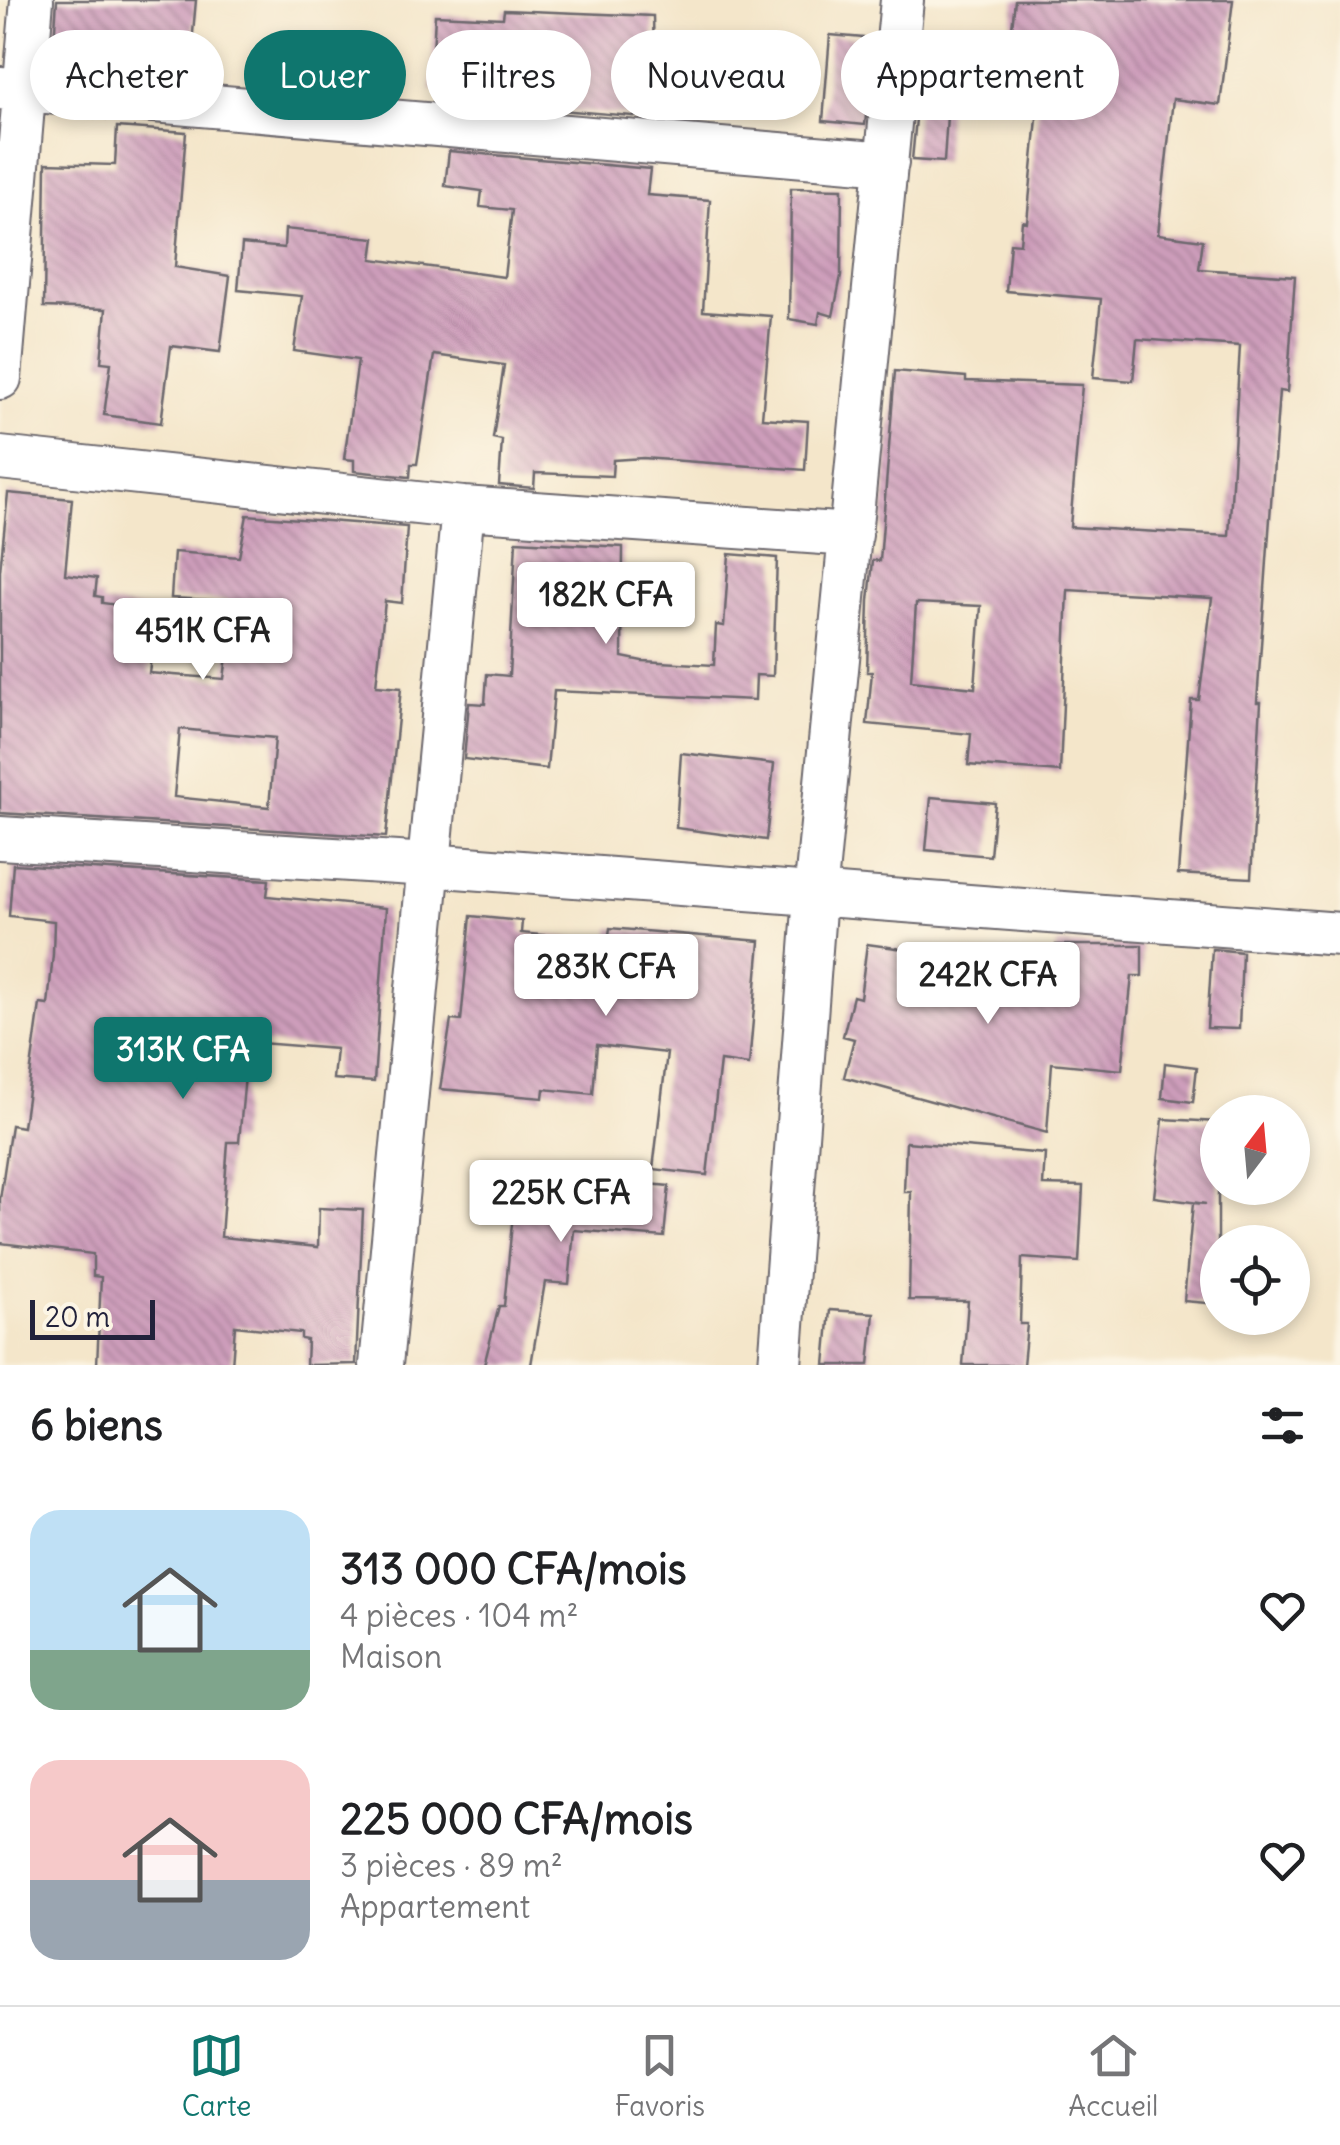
<!DOCTYPE html>
<html lang="fr">
<head>
<meta charset="utf-8">
<style>
	body { margin:0; font-family:Delius,sans-serif; background:#f2f2f2; color:#202124; height:100vh; display:flex; flex-direction:column; font-size:38px; white-space:nowrap }
	* { box-sizing:border-box; margin:0 }
	p { font-size:32px; color:#757577 }
	.icon { flex:none; width:55px; height:55px; fill:none; stroke:currentColor; stroke-width:2; stroke-linecap:round; stroke-linejoin:round }
	.map { position:relative; height:1365px; overflow:hidden }
	.drawer { display:flex; flex-direction:column; background:#fff; flex:1 }
	.drawer>* { flex:none }
	.banner { position:absolute; left:30px; top:30px; width:1280px; height:90px; display:flex; gap:20px }
	.needle { width:65px; rotate:16deg }
	.buttons { position:absolute; left:1200px; top:1095px; display:grid; gap:20px }
	.buttons a { display:grid; place-items:center; width:110px; height:110px; border-radius:50%; background:#fff; box-shadow:0 5px 15px #0003; font-size:50px }
	.scale { position:absolute; left:30px; bottom:25px; width:125px; box-sizing:border-box; padding-left:10px; border:5px solid #22223b; border-top:0; font-size:28px; line-height:35px; white-space:nowrap; color:#22223b; -webkit-text-stroke:8px #fcf5e5; paint-order:stroke }
	.price { position:absolute; translate:-50% -85px; padding:0 22px; border-radius:10px; background:#fff; color:#222; font-size:32px; line-height:65px; filter:drop-shadow(0 2px 5px #0008) }
	.price::after { content:''; position:absolute; left:50%; top:60px; width:30px; height:22px; margin-left:-15px; background:inherit; clip-path:polygon(0 0,100% 0,50% 100%) }
	.price.on { background:#0f766e; color:#fff }
	ul { padding:0; list-style:none }
	li { display:flex; align-items:center; gap:30px; height:250px; padding:0 30px }
	li span { display:grid; place-items:center; flex:none; width:280px; height:200px; border-radius:30px; color:#555 }
	li>.icon { margin-inline-start:auto }
	span .icon { width:120px; height:120px; fill:#fffc; stroke-width:1 }
	li b { font-size:42px }
	h2 { display:flex; justify-content:space-between; align-items:center; height:120px; padding:0 30px; font-size:42px }
	.tag { padding:0 35px; border-radius:45px; background:#fff; box-shadow:0 5px 15px #0003; font-size:35px; line-height:90px }
	.tag.on { background:#0f766e; color:#fff }
	.menu { display:flex; justify-content:space-around; align-items:center; height:140px; border-top:2px solid #e0e0e0; background:#fff; font-size:28px; color:#757577 }
	.menu a { display:grid; justify-items:center; gap:5px }
	.menu .on { color:#0f766e }
	.map>svg:first-child { display:block }
</style>
</head>
<body>
<div class="map">
<svg width="1340" height="1365" viewBox="0 0 1340 1365">
	<defs>
		<pattern id="building-back-hatch" width="6" height="6" patternUnits="userSpaceOnUse" patternTransform="scale(2.5)"><rect width="6" height="6" fill="#ce9ebb"/><path d="M-1 5l2 2M0 0l6 6M5-1l2 2" fill="none" stroke="#a78099"/></pattern>
	</defs>
	<rect width="100%" height="100%" fill="#fcf5e5"/>
	<filter id="ink" filterUnits="userSpaceOnUse"><feTurbulence type="fractalNoise" baseFrequency=".01" numOctaves="2"/><feDisplacementMap in="SourceGraphic" scale="20" xChannelSelector="R" yChannelSelector="G"/><feConvolveMatrix kernelMatrix="1 2 1 2 8 2 1 2 1" color-interpolation-filters="sRGB"/></filter>
	<filter id="wash" filterUnits="userSpaceOnUse"><feTurbulence type="fractalNoise" baseFrequency=".0048" numOctaves="4" result="noise"/><feDisplacementMap in="SourceGraphic" scale="40" xChannelSelector="R" yChannelSelector="G"/><feGaussianBlur stdDeviation="2.25" result="paint"/><feColorMatrix in="noise" values="0 0 0 0 0 0 0 0 0 0 0 0 0 0 0 0 0 1.4 0 .05"/><feComposite in="paint" operator="in"/></filter>
	<g filter="url(#wash)">
		<rect width="100%" height="100%" fill="#f4e6ca"/>
		<g id="blocks">
			<!-- building -->
			<path fill="url(#building-back-hatch)" fill-rule="evenodd" d="M 57,0 L 196,0 L 192,44 L 128,39 L 128,49 L 54,42 Z
				M 1015,0 L 1233,0 L 1220,105 L 1173,99 L 1158,234 L 1203,240 L 1199,269 L 1295,276 L 1287,392 L 1279,391 L 1257,702 L 1261,702 L 1251,878 L 1178,874 L 1191,700 L 1199,700 L 1212,598 L 1068,590 L 1060,772 L 968,765 L 971,734 L 867,724 L 872,672 L 867,672 L 869,601 L 873,560 L 880,561 L 895,371 L 966,377 L 966,381 L 1082,385 L 1070,527 L 1229,536 L 1240,346 L 1137,339 L 1133,381 L 1093,378 L 1101,299 L 1006,291 L 1010,243 L 1020,244 L 1022,221 L 1027,222 L 1040,87 L 1006,83 ZM 916,603 L 981,606 L 975,688 L 911,681 Z
				M 504,10 L 653,16 L 654,60 L 646,60 L 644,117 L 451,101 L 452,91 L 431,90 L 435,15 L 503,18 Z
				M 830,35 L 863,38 L 858,94 L 868,95 L 865,125 L 823,121 Z
				M 918,98 L 948,100 L 944,162 L 912,160 Z
				M 117,127 L 186,132 L 175,267 L 230,276 L 220,352 L 171,346 L 161,423 L 104,415 L 111,363 L 101,362 L 106,309 L 44,307 L 46,163 L 115,165 Z
				M 449,151 L 650,169 L 647,195 L 710,200 L 703,311 L 771,316 L 762,418 L 808,421 L 805,470 L 643,458 L 613,460 L 612,476 L 535,473 L 534,488 L 499,485 L 502,440 L 493,438 L 504,365 L 434,355 L 417,464 L 411,464 L 410,477 L 354,471 L 354,460 L 344,459 L 358,360 L 294,351 L 302,296 L 238,290 L 242,244 L 284,248 L 285,229 L 375,238 L 372,259 L 504,277 L 512,210 L 480,207 L 482,191 L 445,186 Z
				M 791,188 L 842,189 L 841,276 L 833,316 L 820,312 L 818,324 L 789,319 Z
				M 8,493 L 72,499 L 65,574 L 97,578 L 95,596 L 102,597 L 102,603 L 157,610 L 149,673 L 224,679 L 233,611 L 227,611 L 228,601 L 171,598 L 174,552 L 239,557 L 247,515 L 407,527 L 402,603 L 385,601 L 376,686 L 401,688 L 386,837 L 0,813 L 0,571 ZM 180,729 L 275,738 L 269,807 L 174,797 Z
				M 516,541 L 623,547 L 622,657 L 642,661 L 714,665 L 716,625 L 724,626 L 729,554 L 777,558 L 773,676 L 756,675 L 755,700 L 554,691 L 547,769 L 464,759 L 469,703 L 485,704 L 487,674 L 509,676 Z
				M 681,753 L 774,764 L 766,840 L 676,828 Z
				M 931,797 L 995,803 L 990,856 L 926,850 Z
				M 13,864 L 269,880 L 267,896 L 386,908 L 374,1082 L 333,1079 L 336,1049 L 248,1042 L 239,1142 L 228,1142 L 221,1237 L 318,1247 L 319,1208 L 363,1210 L 356,1364 L 306,1365 L 307,1340 L 301,1339 L 301,1333 L 235,1326 L 232,1365 L 97,1365 L 101,1277 L 93,1276 L 93,1254 L 0,1243 L 0,1199 L 11,1125 L 23,1127 L 40,1004 L 48,1005 L 53,954 L 54,921 L 9,916 Z
				M 471,916 L 522,921 L 521,933 L 608,942 L 610,928 L 760,941 L 749,1065 L 720,1061 L 707,1175 L 653,1169 L 667,1053 L 597,1045 L 593,1094 L 544,1089 L 543,1098 L 440,1089 L 451,1020 L 461,1021 Z
				M 867,944 L 969,958 L 968,968 L 1056,975 L 1056,945 L 1142,945 L 1142,976 L 1132,976 L 1122,1070 L 1052,1063 L 1047,1133 L 844,1077 L 854,1039 L 843,1036 L 853,996 L 860,998 Z
				M 1212,949 L 1242,952 L 1239,1029 L 1207,1028 Z
				M 1165,1063 L 1197,1067 L 1193,1102 L 1162,1098 Z
				M 1163,1119 L 1218,1122 L 1218,1304 L 1184,1301 L 1193,1203 L 1206,1204 L 1154,1197 Z
				M 906,1142 L 1045,1154 L 1043,1185 L 1083,1186 L 1079,1262 L 1022,1258 L 1020,1324 L 1027,1324 L 1023,1365 L 963,1365 L 968,1301 L 909,1300 L 911,1192 L 904,1192 Z
				M 517,1172 L 669,1186 L 664,1237 L 574,1230 L 569,1284 L 545,1282 L 531,1365 L 484,1365 L 499,1306 L 504,1306 Z
				M 830,1310 L 874,1313 L 869,1365 L 825,1365 Z"/>
		</g>
	</g>
	<g filter="url(#ink)">
		<use href="#blocks" fill-opacity="0" stroke="#6c676d" stroke-width="2.5"/>
		<g fill="none" stroke-linecap="round" stroke-linejoin="round">
			<defs>
				<path id="street" d="M 0,88 L 887,163
					M 0,378 L 32,0
					M 0,458 L 463,508 L 851,535
					M 0,838 L 429,865 L 1340,934
					M 381,1365 L 463,508
					M 780,1365 L 815,896 L 902,0"/>
			</defs>
			<!-- street casing -->
			<use href="#street" stroke="#6c676d" stroke-width="46"/>
			<!-- street -->
			<use href="#street" stroke="#fff" stroke-width="42"/>
		</g>
	</g>
</svg>
<div class="buttons">
<a><svg class="needle" viewBox="-14 -14 28 28"><path d="M0-13l5 13h-10z" fill="#e53935"/><path d="M0 13l5-13h-10z" fill="#757577"/></svg></a>
<a><svg class="icon" aria-label="locate" viewBox="0 0 24 24"><circle cx="12" cy="12" r="6"/><path d="M12 2v4M12 18v4M2 12h4M18 12h4"/></svg></a>
</div>
<div class="scale">20 m</div>
<b class="price" style="left:606px;top:647px">182K CFA</b>
<b class="price" style="left:203px;top:683px">451K CFA</b>
<b class="price" style="left:606px;top:1019px">283K CFA</b>
<b class="price" style="left:988px;top:1027px">242K CFA</b>
<b class="price on" style="left:183px;top:1102px">313K CFA</b>
<b class="price" style="left:561px;top:1245px">225K CFA</b>
<div class="banner">
<a class="tag">Acheter</a>
<a class="tag on">Louer</a>
<a class="tag">Filtres</a>
<a class="tag">Nouveau</a>
<a class="tag">Appartement</a>
</div>
</div>
<section class="drawer">
<h2>6 biens<svg class="icon" aria-label="filters" viewBox="0 0 24 24"><path d="M4 7h16M4 17h16"/><circle cx="9" cy="7" r="2"/><circle cx="15" cy="17" r="2"/></svg></h2>
<ul>
<li><span style="background:linear-gradient(#bfe0f5 70%,#7fa58c 0)"><svg class="icon" aria-label="home" viewBox="0 0 24 24"><path d="M3 11l9-7 9 7M6 9v11h12V9"/></svg></span><div><b>313 000 CFA/mois</b><p>4 pièces · 104 m²</p><p>Maison</p></div><svg class="icon" aria-label="heart" viewBox="0 0 24 24"><path d="M12 20l-8-8c-3-5 5-10 8-4 3-6 11-1 8 4z"/></svg></li>
<li><span style="background:linear-gradient(#f6c9c9 60%,#9aa5b1 0)"><svg class="icon" aria-label="home" viewBox="0 0 24 24"><path d="M3 11l9-7 9 7M6 9v11h12V9"/></svg></span><div><b>225 000 CFA/mois</b><p>3 pièces · 89 m²</p><p>Appartement</p></div><svg class="icon" aria-label="heart" viewBox="0 0 24 24"><path d="M12 20l-8-8c-3-5 5-10 8-4 3-6 11-1 8 4z"/></svg></li>
</ul>
</section>
<nav class="menu">
<a class="on"><svg class="icon" aria-label="map" viewBox="0 0 24 24"><path d="M3 6l6-2 6 2 6-2v14l-6 2-6-2-6 2zM9 4v14M15 6v14"/></svg>Carte</a>
<a><svg class="icon" aria-label="saved" viewBox="0 0 24 24"><path d="M7 4h10v16l-5-4-5 4z"/></svg>Favoris</a>
<a><svg class="icon" aria-label="home" viewBox="0 0 24 24"><path d="M3 11l9-7 9 7M6 9v11h12V9"/></svg>Accueil</a>
</nav>
</body>
</html>
